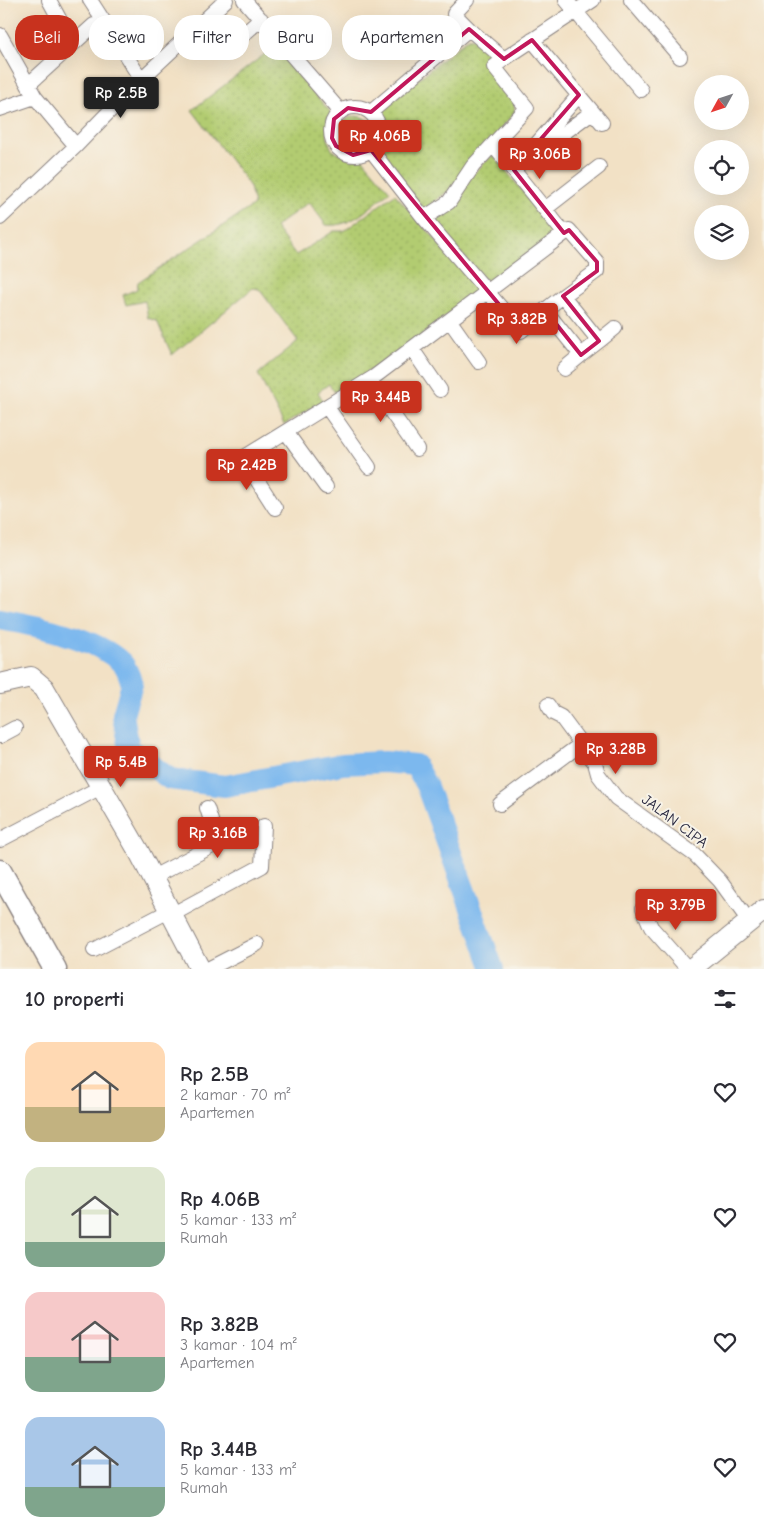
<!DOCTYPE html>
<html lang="id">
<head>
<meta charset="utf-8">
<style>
	body { margin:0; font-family:"Comic Neue",sans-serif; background:#f7f7f7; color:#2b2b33; height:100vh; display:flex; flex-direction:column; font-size:19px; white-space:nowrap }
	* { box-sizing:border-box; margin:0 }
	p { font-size:16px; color:#7c7c81 }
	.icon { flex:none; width:28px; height:28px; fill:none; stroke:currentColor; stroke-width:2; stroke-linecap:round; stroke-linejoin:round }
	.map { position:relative; height:969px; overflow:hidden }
	.sheet { display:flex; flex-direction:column; background:#fff; flex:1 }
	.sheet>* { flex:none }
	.guide { position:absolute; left:15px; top:15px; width:500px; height:45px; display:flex; gap:10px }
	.needle { width:32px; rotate:230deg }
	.buttons { position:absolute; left:694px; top:75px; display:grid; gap:10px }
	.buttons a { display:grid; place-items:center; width:55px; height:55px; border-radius:50%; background:#fff; box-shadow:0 5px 20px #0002; font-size:25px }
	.price { position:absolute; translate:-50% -42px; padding:0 11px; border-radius:5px; background:#c8321e; color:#fff; font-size:16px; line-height:32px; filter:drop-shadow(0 1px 2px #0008) }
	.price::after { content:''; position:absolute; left:50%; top:30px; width:15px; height:11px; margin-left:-8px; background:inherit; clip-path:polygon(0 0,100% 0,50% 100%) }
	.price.current { background:#222; color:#fff }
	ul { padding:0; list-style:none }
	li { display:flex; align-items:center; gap:15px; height:125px; padding:0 25px }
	li span { display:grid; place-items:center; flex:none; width:140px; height:100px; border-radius:15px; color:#555 }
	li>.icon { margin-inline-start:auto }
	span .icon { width:60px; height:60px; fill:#fffc; stroke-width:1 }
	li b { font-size:21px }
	h2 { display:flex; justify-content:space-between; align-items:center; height:60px; padding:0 25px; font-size:21px }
	.chip { padding:0 18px; border-radius:20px; background:#fff; box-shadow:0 5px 20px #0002; font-size:18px; line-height:45px }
	.chip.current { background:#c8321e; color:#fff }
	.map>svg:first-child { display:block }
</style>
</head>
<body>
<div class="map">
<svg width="764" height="969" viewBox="0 0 764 969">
	<defs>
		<pattern id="grass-dots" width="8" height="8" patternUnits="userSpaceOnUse" patternTransform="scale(1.25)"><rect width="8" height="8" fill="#b2cc71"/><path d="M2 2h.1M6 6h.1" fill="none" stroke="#99af63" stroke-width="1.8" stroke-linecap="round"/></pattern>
	</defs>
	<rect width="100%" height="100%" fill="#f7f3e8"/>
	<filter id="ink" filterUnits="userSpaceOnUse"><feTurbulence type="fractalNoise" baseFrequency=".02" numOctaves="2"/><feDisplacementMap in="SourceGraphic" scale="10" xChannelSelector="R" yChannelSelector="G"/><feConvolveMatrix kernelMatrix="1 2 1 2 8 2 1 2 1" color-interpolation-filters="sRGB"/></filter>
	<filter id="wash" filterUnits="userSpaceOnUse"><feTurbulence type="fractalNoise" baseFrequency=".0096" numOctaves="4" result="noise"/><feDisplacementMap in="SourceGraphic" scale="20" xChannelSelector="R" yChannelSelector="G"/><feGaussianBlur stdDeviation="1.12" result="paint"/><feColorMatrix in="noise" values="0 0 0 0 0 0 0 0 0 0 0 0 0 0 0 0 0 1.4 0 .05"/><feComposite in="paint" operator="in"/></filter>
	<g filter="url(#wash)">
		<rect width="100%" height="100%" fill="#f2e1c5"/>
		<!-- grass -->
		<path fill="url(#grass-dots)" stroke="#6a7756" d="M 468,38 L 476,38 L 494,56 L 491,71 L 514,102 L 515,112 L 451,189 L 424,209 L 379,152 C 387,138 385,126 379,112 Z
			M 274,47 L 332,114 L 333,117 C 325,130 326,136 332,150 L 353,160 L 362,158 L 390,191 C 371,206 352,228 326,225 L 309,202 L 275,227 L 296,255 L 334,231 L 344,231 L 395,194 L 480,289 L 426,332 L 336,394 L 329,384 L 318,392 L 323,401 L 284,425 L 258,374 L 298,341 L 259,289 L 253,288 L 172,355 L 157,321 L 148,318 L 145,301 L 126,305 L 123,295 L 137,289 L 138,282 L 254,205 L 250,187 L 244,178 L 192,110 Z
			M340 132a16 16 0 1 1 32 0a16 16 0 1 1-32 0Z
			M 493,155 L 556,232 L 488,284 L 433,222 L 465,182 Z"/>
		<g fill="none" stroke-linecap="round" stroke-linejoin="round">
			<!-- river -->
			<path stroke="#7bb8ee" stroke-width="22" d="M 0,619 C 37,626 95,637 122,663 C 127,667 130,678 132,684 L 123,715 L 129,749 L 170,779 L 225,786 L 343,764 L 384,762 L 415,765 L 427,787 L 493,969"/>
		</g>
	</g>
	<g filter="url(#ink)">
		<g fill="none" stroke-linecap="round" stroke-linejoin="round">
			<defs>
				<path id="street" d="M 49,0 L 73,44
					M 90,0 L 141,79
					M 244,0 L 340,111
					M 467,0 L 454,14 L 469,29
					M 566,0 L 641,90
					M 631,0 L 680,57
					M 0,35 L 35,97 L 76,146
					M 532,40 L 602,123
					M 226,50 L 261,19
					M 28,85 L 94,25
					M331 131a24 24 0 1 1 48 0a24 24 0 1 1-48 0Z
					M 0,109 L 35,97
					M 371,112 L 469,29 L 504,59 L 593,0
					M 493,145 L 564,233
					M 371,150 L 424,218 L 521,331 L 545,310 L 581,355 L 599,341 L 563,296 L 545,310
					M 537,153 L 592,112
					M 514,170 L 579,95
					M 545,209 L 599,167
					M 0,218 L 76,146 L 136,84 L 226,0
					M 424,218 L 449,202 L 473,166 L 527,108 L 494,67 L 504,59
					M 450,321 L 479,362
					M 599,341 L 615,328
					M 412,349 L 440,390
					M 564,369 L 581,355
					M 369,380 L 417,449
					M 327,407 L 369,467
					M 286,432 L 326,487
					M 275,508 L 243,458 L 374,377 L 569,230 L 597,262 L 597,271 L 563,296
					M 548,705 L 553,713 L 561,717 L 581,744 L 595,763 L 598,774 L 616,798 L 695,855 L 720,881 L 749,921
					M 0,736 L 15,728
					M 500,804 L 581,744
					M 0,840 L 101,787
					M 153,877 L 218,843 L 207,808
					M 643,908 L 651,927 L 688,969
					M 173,914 L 262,866 L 264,826
					M 94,950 L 171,910
					M 208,969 L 257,944"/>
				<path id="secondary" d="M 0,684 L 31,677 L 44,688 L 139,852 L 200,969
					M 691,969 L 764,910"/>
				<path id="primary" d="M 0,871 L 55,969"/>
			</defs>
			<!-- street casing -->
			<use href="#street" stroke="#8a8280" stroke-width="16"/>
			<!-- secondary casing -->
			<use href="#secondary" stroke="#8a8280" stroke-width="22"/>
			<!-- primary casing -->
			<use href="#primary" stroke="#8a8280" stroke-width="25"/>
			<!-- street -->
			<use href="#street" stroke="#fff" stroke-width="14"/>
			<!-- secondary -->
			<use href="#secondary" stroke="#fff" stroke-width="20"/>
			<!-- primary -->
			<use href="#primary" stroke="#fff" stroke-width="22"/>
		</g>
	</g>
	<!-- marked area -->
	<path fill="none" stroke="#c2185b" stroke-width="4" stroke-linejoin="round" d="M 469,29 L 504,59 L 532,40 L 579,95 L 514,170 L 564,233 L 569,230 L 597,262 L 597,271 L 563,296 L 599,341 L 581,355 L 545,310 L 521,331 L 371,150 L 353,155 L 336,146 L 332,138 L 334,119 L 348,108 L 371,112 Z"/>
	<g text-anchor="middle" stroke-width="4" stroke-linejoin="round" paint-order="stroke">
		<!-- street labels -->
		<g font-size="15" fill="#22223b" stroke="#f7f3e8">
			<text transform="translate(675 821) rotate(37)" y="5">JALAN CIPA</text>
		</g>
	</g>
</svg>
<div class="buttons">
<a><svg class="needle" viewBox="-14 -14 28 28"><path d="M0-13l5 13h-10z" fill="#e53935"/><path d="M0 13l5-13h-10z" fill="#7c7c81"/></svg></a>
<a><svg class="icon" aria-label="locate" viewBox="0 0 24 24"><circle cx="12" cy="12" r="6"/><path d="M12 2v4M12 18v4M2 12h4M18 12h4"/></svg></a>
<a><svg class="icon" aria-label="layers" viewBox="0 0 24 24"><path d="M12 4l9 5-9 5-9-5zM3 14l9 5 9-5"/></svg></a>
</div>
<b class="price current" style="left:121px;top:119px">Rp 2.5B</b>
<b class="price" style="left:380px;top:162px">Rp 4.06B</b>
<b class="price" style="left:540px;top:180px">Rp 3.06B</b>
<b class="price" style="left:517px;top:345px">Rp 3.82B</b>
<b class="price" style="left:381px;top:423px">Rp 3.44B</b>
<b class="price" style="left:247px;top:491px">Rp 2.42B</b>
<b class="price" style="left:616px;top:775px">Rp 3.28B</b>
<b class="price" style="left:121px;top:788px">Rp 5.4B</b>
<b class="price" style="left:218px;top:859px">Rp 3.16B</b>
<b class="price" style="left:676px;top:931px">Rp 3.79B</b>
<div class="guide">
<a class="chip current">Beli</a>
<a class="chip">Sewa</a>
<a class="chip">Filter</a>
<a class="chip">Baru</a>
<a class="chip">Apartemen</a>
</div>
</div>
<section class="sheet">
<h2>10 properti<svg class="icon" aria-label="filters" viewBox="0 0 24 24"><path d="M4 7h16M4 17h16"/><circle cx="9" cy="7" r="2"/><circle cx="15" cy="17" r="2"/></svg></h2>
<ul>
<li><span style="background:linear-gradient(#ffd9b3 65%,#c2b280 0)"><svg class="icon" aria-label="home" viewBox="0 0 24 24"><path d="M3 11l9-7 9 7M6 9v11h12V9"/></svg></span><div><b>Rp 2.5B</b><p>2 kamar · 70 m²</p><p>Apartemen</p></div><svg class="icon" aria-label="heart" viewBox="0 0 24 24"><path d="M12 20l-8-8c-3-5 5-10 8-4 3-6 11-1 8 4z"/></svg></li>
<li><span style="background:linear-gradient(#dfe7d0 75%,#7fa58c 0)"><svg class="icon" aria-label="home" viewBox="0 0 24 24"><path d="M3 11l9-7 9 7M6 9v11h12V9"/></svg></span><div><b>Rp 4.06B</b><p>5 kamar · 133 m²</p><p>Rumah</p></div><svg class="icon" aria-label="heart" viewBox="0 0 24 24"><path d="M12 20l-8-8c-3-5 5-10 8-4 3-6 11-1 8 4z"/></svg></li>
<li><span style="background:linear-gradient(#f6c9c9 65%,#7fa58c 0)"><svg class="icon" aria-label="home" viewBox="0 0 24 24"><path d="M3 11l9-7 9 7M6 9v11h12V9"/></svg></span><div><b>Rp 3.82B</b><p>3 kamar · 104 m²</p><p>Apartemen</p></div><svg class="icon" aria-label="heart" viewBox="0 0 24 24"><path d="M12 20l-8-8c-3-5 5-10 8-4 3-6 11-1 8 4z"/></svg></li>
<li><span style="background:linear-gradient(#a9c7e8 70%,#7fa58c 0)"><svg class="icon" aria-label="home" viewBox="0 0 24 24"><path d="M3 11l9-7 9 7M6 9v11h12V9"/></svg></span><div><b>Rp 3.44B</b><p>5 kamar · 133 m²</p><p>Rumah</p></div><svg class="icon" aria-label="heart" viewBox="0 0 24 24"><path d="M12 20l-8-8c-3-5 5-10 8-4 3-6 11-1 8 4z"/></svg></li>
</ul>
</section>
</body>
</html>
